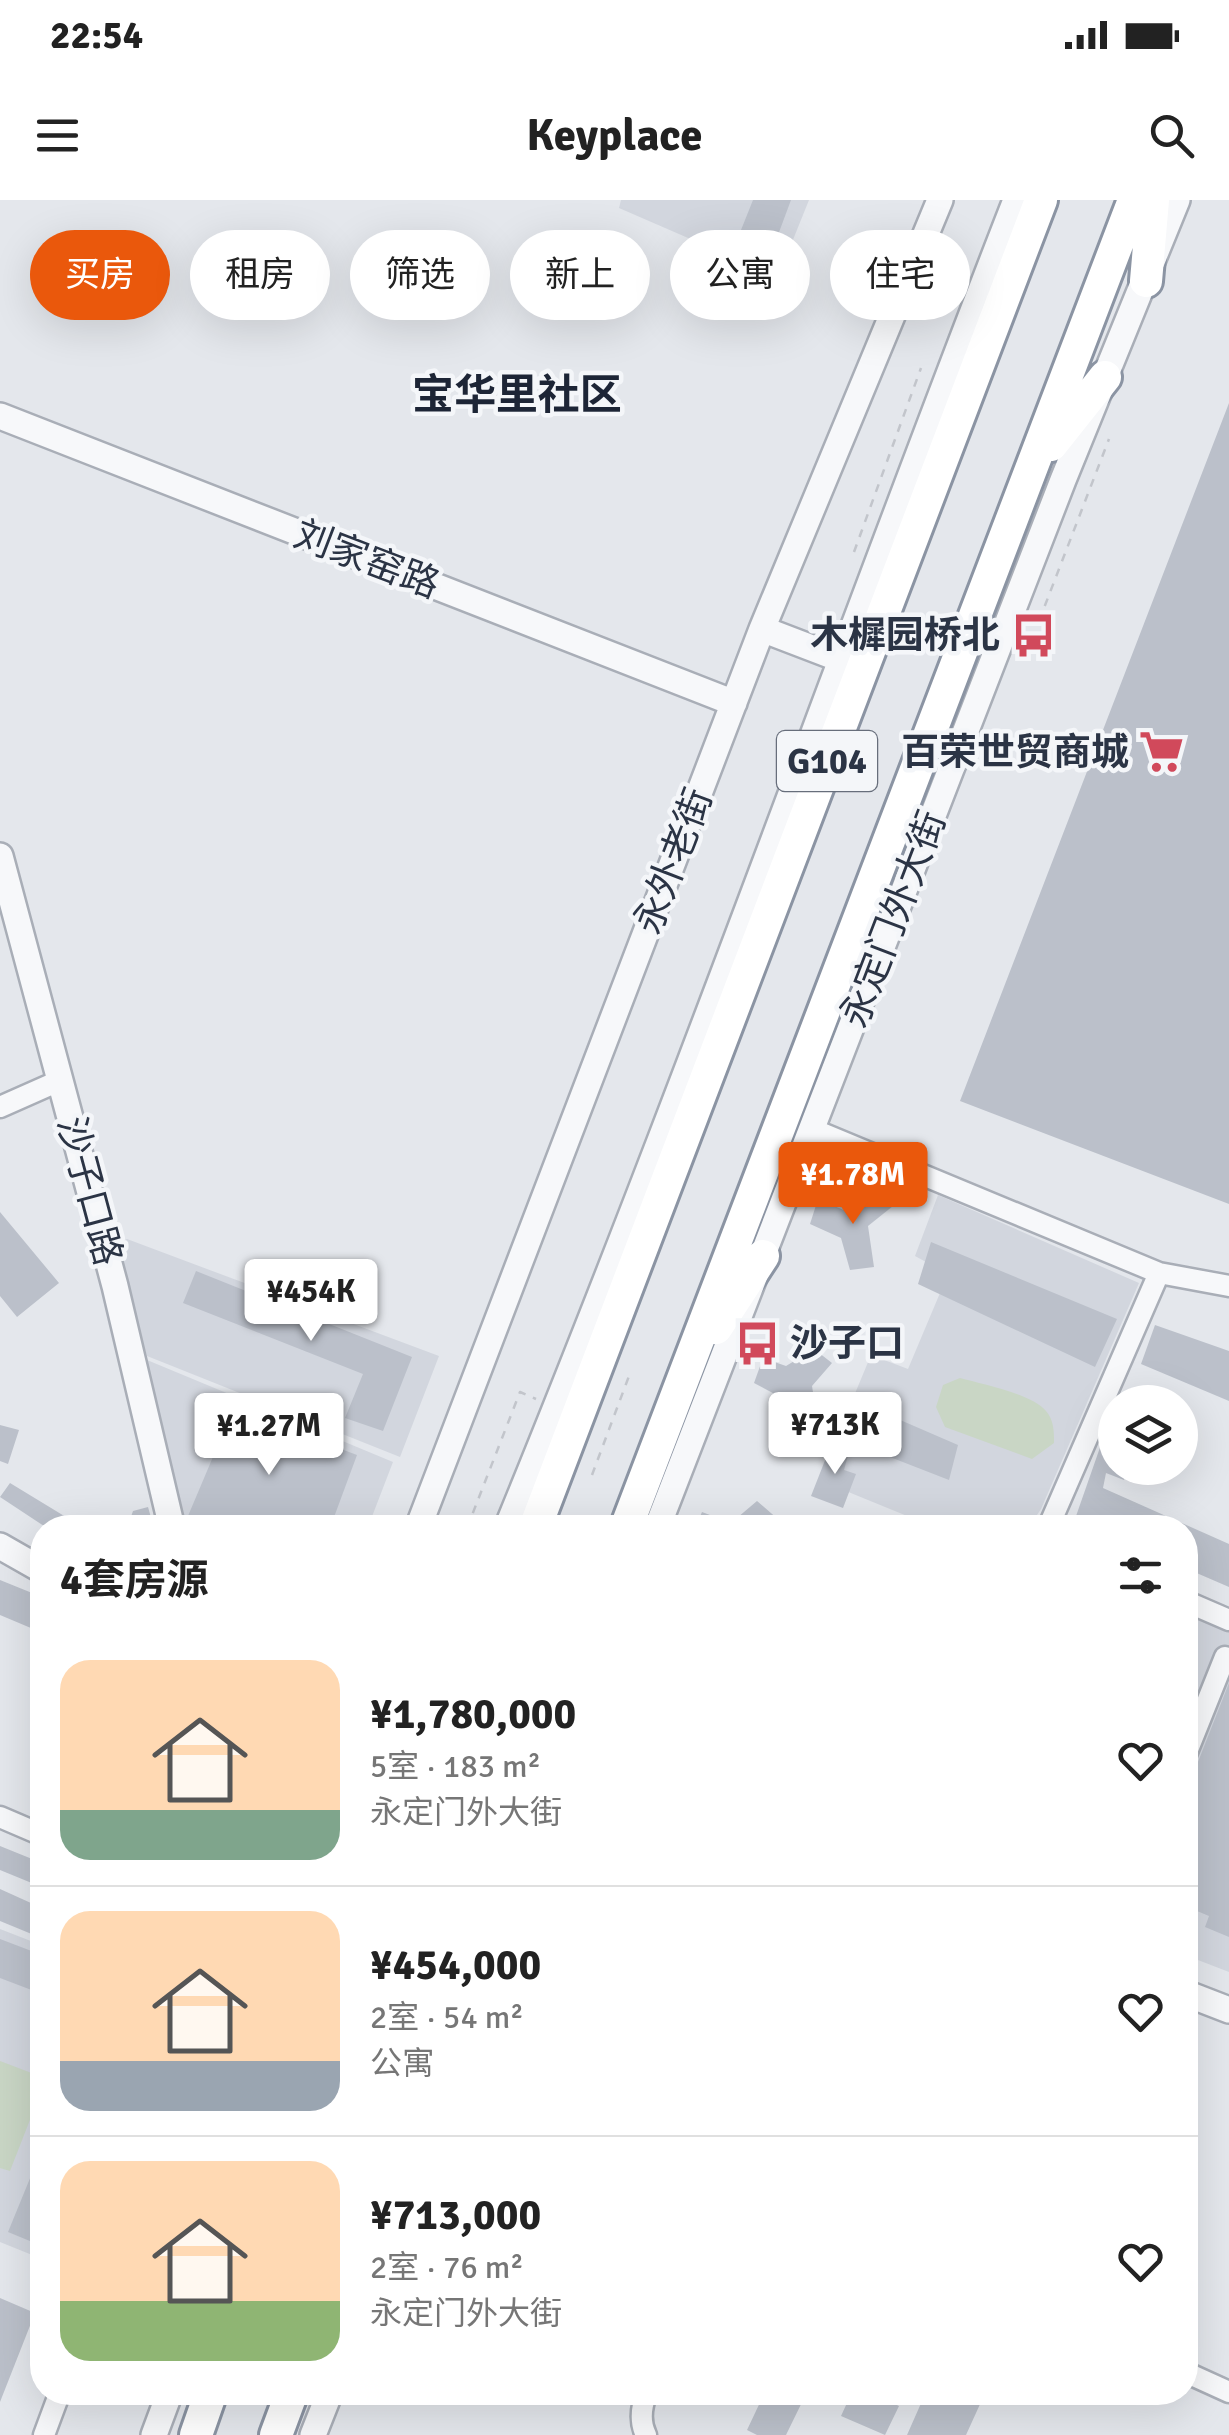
<!DOCTYPE html>
<html lang="zh">
<head>
<meta charset="utf-8">
<style>
	body { margin:0; font-family:Signika,"Noto Sans SC",sans-serif; background:#f6f6f6; color:#222; height:100vh; display:flex; flex-direction:column; font-size:38px; white-space:nowrap }
	* { box-sizing:border-box; margin:0 }
	p { font-size:32px; color:#767676 }
	.icon { flex:none; width:55px; height:55px; fill:none; stroke:currentColor; stroke-width:2; stroke-linecap:round; stroke-linejoin:round }
	.map { position:relative; flex:1; overflow:hidden }
	.side { position:absolute; left:30px; top:1315px; width:1168px; height:890px; display:flex; flex-direction:column; background:#fff; border-radius:40px; box-shadow:0 10px 40px #0002 }
	.side>* { flex:none }
	.top-card { position:absolute; left:30px; top:30px; width:1170px; height:90px; display:flex; gap:20px }
	.buttons { position:absolute; left:1098px; top:1185px; display:grid; gap:20px }
	.buttons a { display:grid; place-items:center; width:100px; height:100px; border-radius:50%; background:#fff; box-shadow:0 10px 40px #0002; font-size:50px }
	.price { position:absolute; translate:-50% -85px; padding:0 22px; border-radius:10px; background:#fff; color:#222; font-size:32px; line-height:65px; filter:drop-shadow(0 2px 5px #0008) }
	.price::after { content:''; position:absolute; left:50%; top:60px; width:30px; height:22px; margin-left:-15px; background:inherit; clip-path:polygon(0 0,100% 0,50% 100%) }
	.price.on { background:#ea580c; color:#fff }
	ul { padding:0; list-style:none }
	li { display:flex; align-items:center; gap:30px; height:250px; padding:0 30px }
	li+li { border-top:2px solid #e0e0e0 }
	li span { display:grid; place-items:center; flex:none; width:280px; height:200px; border-radius:30px; color:#555 }
	li>.icon { margin-inline-start:auto }
	span .icon { width:120px; height:120px; fill:#fffc; stroke-width:1 }
	li b { font-size:42px }
	h2 { display:flex; justify-content:space-between; align-items:center; height:120px; padding:0 30px; font-size:42px }
	.tag { padding:0 35px; border-radius:45px; background:#fff; box-shadow:0 10px 40px #0002; font-size:35px; line-height:90px }
	.tag.on { background:#ea580c; color:#fff }
	.status { display:flex; justify-content:space-between; align-items:center; height:70px; padding:0 50px; background:#fff; direction:ltr }
	.status svg { height:28px; fill:currentColor }
	header { display:flex; justify-content:space-between; align-items:center; height:130px; padding:0 30px; background:#fff; font-size:45px; font-weight:700 }
	.map>svg:first-child { display:block }
</style>
</head>
<body>
<div class="status"><b>22:54</b><svg viewBox="0 0 49 12"><path d="M0 12V9h3v3zM5 12V6h3v6zM10 12V3h3v9zM15 12V0h3v12zM26 1h20v11H26zM47 4h2v5h-2z"/></svg></div>
<header><svg class="icon" aria-label="menu" viewBox="0 0 24 24"><path d="M4 6h16M4 12h16M4 18h16"/></svg>Keyplace<svg class="icon" aria-label="search" viewBox="0 0 24 24"><circle cx="10" cy="10" r="6"/><path d="M15 15l6 6"/></svg></header>
<div class="map">
<svg width="1229" height="2235" viewBox="0 0 1229 2235">
	<rect width="100%" height="100%" fill="#e4e7ec"/>
	<!-- built -->
	<path fill="#d2d6de" d="M 621,0 L 809,0 L 778,77 L 619,8 Z
		M 938,995 L 1139,1083 L 1041,1309 L 1029,1327 L 934,1327 L 819,1280 L 871,1155 L 908,1169 L 948,1074 L 915,1056 Z
		M 127,1039 L 439,1156 L 400,1257 L 147,1156 L 113,1046 Z
		M 147,1160 L 393,1262 L 368,1327 L 183,1327 Z
		M 1185,1411 L 1229,1429 L 1229,1772 L 1185,1755 Z
		M 42,1728 L 42,2059 L 0,2042 L 0,1729 L 36,1743 Z"/>
	<!-- green -->
	<path fill="#c9d6c5" d="M 960,1178 C 982,1184 1032,1194 1046,1211 C 1054,1220 1054,1232 1054,1243 L 1032,1259 L 945,1227 L 936,1207 L 943,1185 Z
		M 0,1861 L 42,1877 L 42,1889 L 10,1971 L 0,1968 Z"/>
	<!-- building -->
	<path fill="#bbc0ca" d="M 753,0 L 791,0 L 775,43 L 741,30 Z
		M 1229,203 L 1229,1004 L 960,901 Z
		M 877,990 L 893,1006 L 868,1026 L 874,1067 L 850,1070 L 841,1038 L 810,1024 L 818,999 L 846,1011 Z
		M 0,1012 L 59,1083 L 17,1117 L 0,1096 Z
		M 931,1042 L 1117,1119 L 1095,1167 L 918,1084 Z
		M 196,1071 L 412,1157 L 383,1231 L 345,1218 L 363,1174 L 183,1103 Z
		M 1155,1125 L 1229,1151 L 1229,1201 L 1141,1164 Z
		M 814,1149 L 832,1163 L 812,1186 L 818,1223 L 788,1231 L 784,1199 L 754,1183 L 763,1158 L 786,1166 Z
		M 847,1197 L 958,1245 L 949,1280 L 836,1236 Z
		M 224,1205 L 357,1255 L 330,1328 L 191,1328 L 188,1316 L 218,1245 L 214,1232 Z
		M 0,1225 L 19,1230 L 8,1264 L 0,1261 Z
		M 1104,1236 L 1115,1239 L 1115,1268 L 1127,1268 L 1124,1280 L 1106,1273 L 1103,1288 L 1229,1344 L 1229,1387 L 1185,1368 L 1185,1328 L 1095,1328 L 1075,1319 Z
		M 833,1240 L 850,1248 L 844,1270 L 856,1274 L 843,1308 L 811,1296 Z
		M 10,1283 L 84,1328 L 47,1328 L 0,1297 Z
		M 757,1301 L 779,1320 L 771,1328 L 695,1328 L 702,1312 L 731,1323 Z
		M 148,1307 L 154,1328 L 127,1328 L 133,1311 Z
		M 0,1380 L 42,1397 L 38,1431 L 0,1415 Z
		M 1229,1483 L 1229,1737 L 1205,1727 L 1209,1716 L 1185,1706 L 1185,1595 Z
		M 0,1646 L 42,1663 L 39,1686 L 0,1670 Z
		M 0,1689 L 42,1708 L 34,1735 L 0,1721 Z
		M 0,1739 L 42,1755 L 42,1794 L 0,1778 Z
		M 42,1949 L 42,2046 L 8,2032 Z
		M 0,2098 L 35,2113 L 0,2202 Z
		M 765,2192 L 807,2192 L 786,2235 L 757,2235 L 747,2230 Z
		M 852,2192 L 870,2192 L 899,2206 L 885,2235 L 841,2216 Z
		M 926,2192 L 964,2192 L 981,2202 L 966,2235 L 907,2235 Z"/>
	<g fill="none" stroke-linecap="round" stroke-linejoin="round">
		<defs>
			<path id="minor" d="M 0,907 L 61,880
				M 812,929 L 1159,1073 L 1229,1086
				M 1048,1328 L 1159,1073
				M 1185,1401 L 1229,1420
				M 1185,1557 L 1225,1457
				M 0,1617 L 42,1635
				M 1185,2172 L 1229,2192
				M 44,2235 L 60,2192
				M 646,2235 C 639,2221 641,2207 647,2192"/>
			<path id="tertiary" d="M 0,216 L 734,503
				M 762,429 L 843,460
				M 0,656 L 115,1086 L 172,1328
				M 418,1328 L 762,429 L 940,0
				M 507,1328 C 687,889 844,441 1016,0
				M 657,1328 L 1063,280 L 1177,0
				M 0,1346 L 42,1370
				M 1185,1793 L 1229,1810
				M 154,2235 L 170,2192
				M 313,2235 L 330,2192"/>
			<path id="trunk" d="M 1146,81 L 1153,0
				M 1051,245 L 1105,177
				M 716,1128 L 763,1056
				M 535,1328 L 1041,0
				M 626,1328 L 1134,0
				M 196,2235 L 211,2192
				M 276,2235 L 292,2192"/>
		</defs>
		<!-- minor casing -->
		<use href="#minor" stroke="#a9aeb7" stroke-width="25"/>
		<!-- tertiary casing -->
		<use href="#tertiary" stroke="#a9aeb7" stroke-width="30"/>
		<!-- trunk casing -->
		<use href="#trunk" stroke="#8b94a3" stroke-width="38"/>
		<!-- path -->
		<path stroke="#c2c5cb" stroke-width="2.5" stroke-dasharray="8 8" stroke-linecap="butt" d="M 854,352 L 921,168
			M 1039,421 L 1109,239
			M 592,1275 L 629,1176
			M 467,1328 L 520,1192 L 536,1199"/>
		<!-- minor -->
		<use href="#minor" stroke="#f7f8fa" stroke-width="20"/>
		<!-- tertiary -->
		<use href="#tertiary" stroke="#f7f8fa" stroke-width="25"/>
		<!-- trunk -->
		<use href="#trunk" stroke="#fff" stroke-width="32"/>
	</g>
	<!-- icons -->
	<defs>
		<symbol id="bus-bare" viewBox="-9 -9 18 18"><path d="M-5-6H5V4H4V6H2V4H-2V6H-4V4H-5ZM-3.5-4V0h7V-4ZM-3.5 1.2v1.5H-2V1.2ZM2 1.2v1.5H3.5V1.2Z" fill="#d1495b" stroke="#f4f6f9" stroke-width="2.5" paint-order="stroke"/></symbol>
		<symbol id="supermarket-bare" viewBox="-9 -9 18 18"><path d="M-6-5.5h2.5l.6 2H6L4.5 2H-2.5L-4.4-4H-6ZM-1.5 3.2a1.3 1.3 0 1 0 .1 0ZM3 3.2a1.3 1.3 0 1 0 .1 0Z" fill="#d1495b" stroke="#f4f6f9" stroke-width="2.5" paint-order="stroke"/></symbol>
	</defs>
	<g fill-rule="evenodd">
		<use href="#bus-bare" x="1002" y="404" width="63" height="63"/>
		<use href="#supermarket-bare" x="1130" y="520" width="63" height="63"/>
		<use href="#bus-bare" x="726" y="1112" width="63" height="63"/>
	</g>
	<g text-anchor="middle" stroke-width="9" stroke-linejoin="round" paint-order="stroke">
		<!-- shield labels -->
		<rect fill="#f4f6f9" stroke="#676e7b" stroke-width="2.5" x="777" y="531" width="100" height="60" rx="8"/>
		<g font-size="35" font-weight="bold" fill="#2b3445">
			<text x="827" y="573">G104</text>
		</g>
		<!-- street labels -->
		<g font-size="38" fill="#2b3445" stroke="#f4f6f9">
			<text transform="translate(367 359) rotate(21)" y="13">刘家窑路</text>
			<text transform="translate(673 661) rotate(-69)" y="13">永外老街</text>
			<text transform="translate(893 719) rotate(-69)" y="13">永定门外大街</text>
			<text transform="translate(90 991) rotate(75)" y="13">沙子口路</text>
		</g>
		<!-- poi labels -->
		<g font-size="38" font-weight="bold" fill="#2b3445" stroke="#f4f6f9" text-anchor="end">
			<text x="1000" y="448">木樨园桥北</text>
			<text x="1129" y="565">百荣世贸商城</text>
			<text x="790" y="1156" text-anchor="start">沙子口</text>
		</g>
		<!-- quarter labels -->
		<g font-size="42" font-weight="bold" fill="#1d2536" stroke="#f4f6f9">
			<text x="517" y="209">宝华里社区</text>
		</g>
	</g>
</svg>
<div class="buttons">
<a><svg class="icon" aria-label="layers" viewBox="0 0 24 24"><path d="M12 4l9 5-9 5-9-5zM3 14l9 5 9-5"/></svg></a>
</div>
<b class="price on" style="left:853px;top:1027px">¥1.78M</b>
<b class="price" style="left:311px;top:1144px">¥454K</b>
<b class="price" style="left:835px;top:1277px">¥713K</b>
<b class="price" style="left:269px;top:1278px">¥1.27M</b>
<div class="top-card">
<a class="tag on">买房</a>
<a class="tag">租房</a>
<a class="tag">筛选</a>
<a class="tag">新上</a>
<a class="tag">公寓</a>
<a class="tag">住宅</a>
</div>
<section class="side">
<h2>4套房源<svg class="icon" aria-label="filters" viewBox="0 0 24 24"><path d="M4 7h16M4 17h16"/><circle cx="9" cy="7" r="2"/><circle cx="15" cy="17" r="2"/></svg></h2>
<ul>
<li><span style="background:linear-gradient(#ffd9b3 75%,#7fa58c 0)"><svg class="icon" aria-label="home" viewBox="0 0 24 24"><path d="M3 11l9-7 9 7M6 9v11h12V9"/></svg></span><div><b>¥1,780,000</b><p>5室 · 183 m²</p><p>永定门外大街</p></div><svg class="icon" aria-label="heart" viewBox="0 0 24 24"><path d="M12 20l-8-8c-3-5 5-10 8-4 3-6 11-1 8 4z"/></svg></li>
<li><span style="background:linear-gradient(#ffd9b3 75%,#9aa5b1 0)"><svg class="icon" aria-label="home" viewBox="0 0 24 24"><path d="M3 11l9-7 9 7M6 9v11h12V9"/></svg></span><div><b>¥454,000</b><p>2室 · 54 m²</p><p>公寓</p></div><svg class="icon" aria-label="heart" viewBox="0 0 24 24"><path d="M12 20l-8-8c-3-5 5-10 8-4 3-6 11-1 8 4z"/></svg></li>
<li><span style="background:linear-gradient(#ffd9b3 70%,#8fb573 0)"><svg class="icon" aria-label="home" viewBox="0 0 24 24"><path d="M3 11l9-7 9 7M6 9v11h12V9"/></svg></span><div><b>¥713,000</b><p>2室 · 76 m²</p><p>永定门外大街</p></div><svg class="icon" aria-label="heart" viewBox="0 0 24 24"><path d="M12 20l-8-8c-3-5 5-10 8-4 3-6 11-1 8 4z"/></svg></li>
</ul>
</section>
</div>
</body>
</html>
